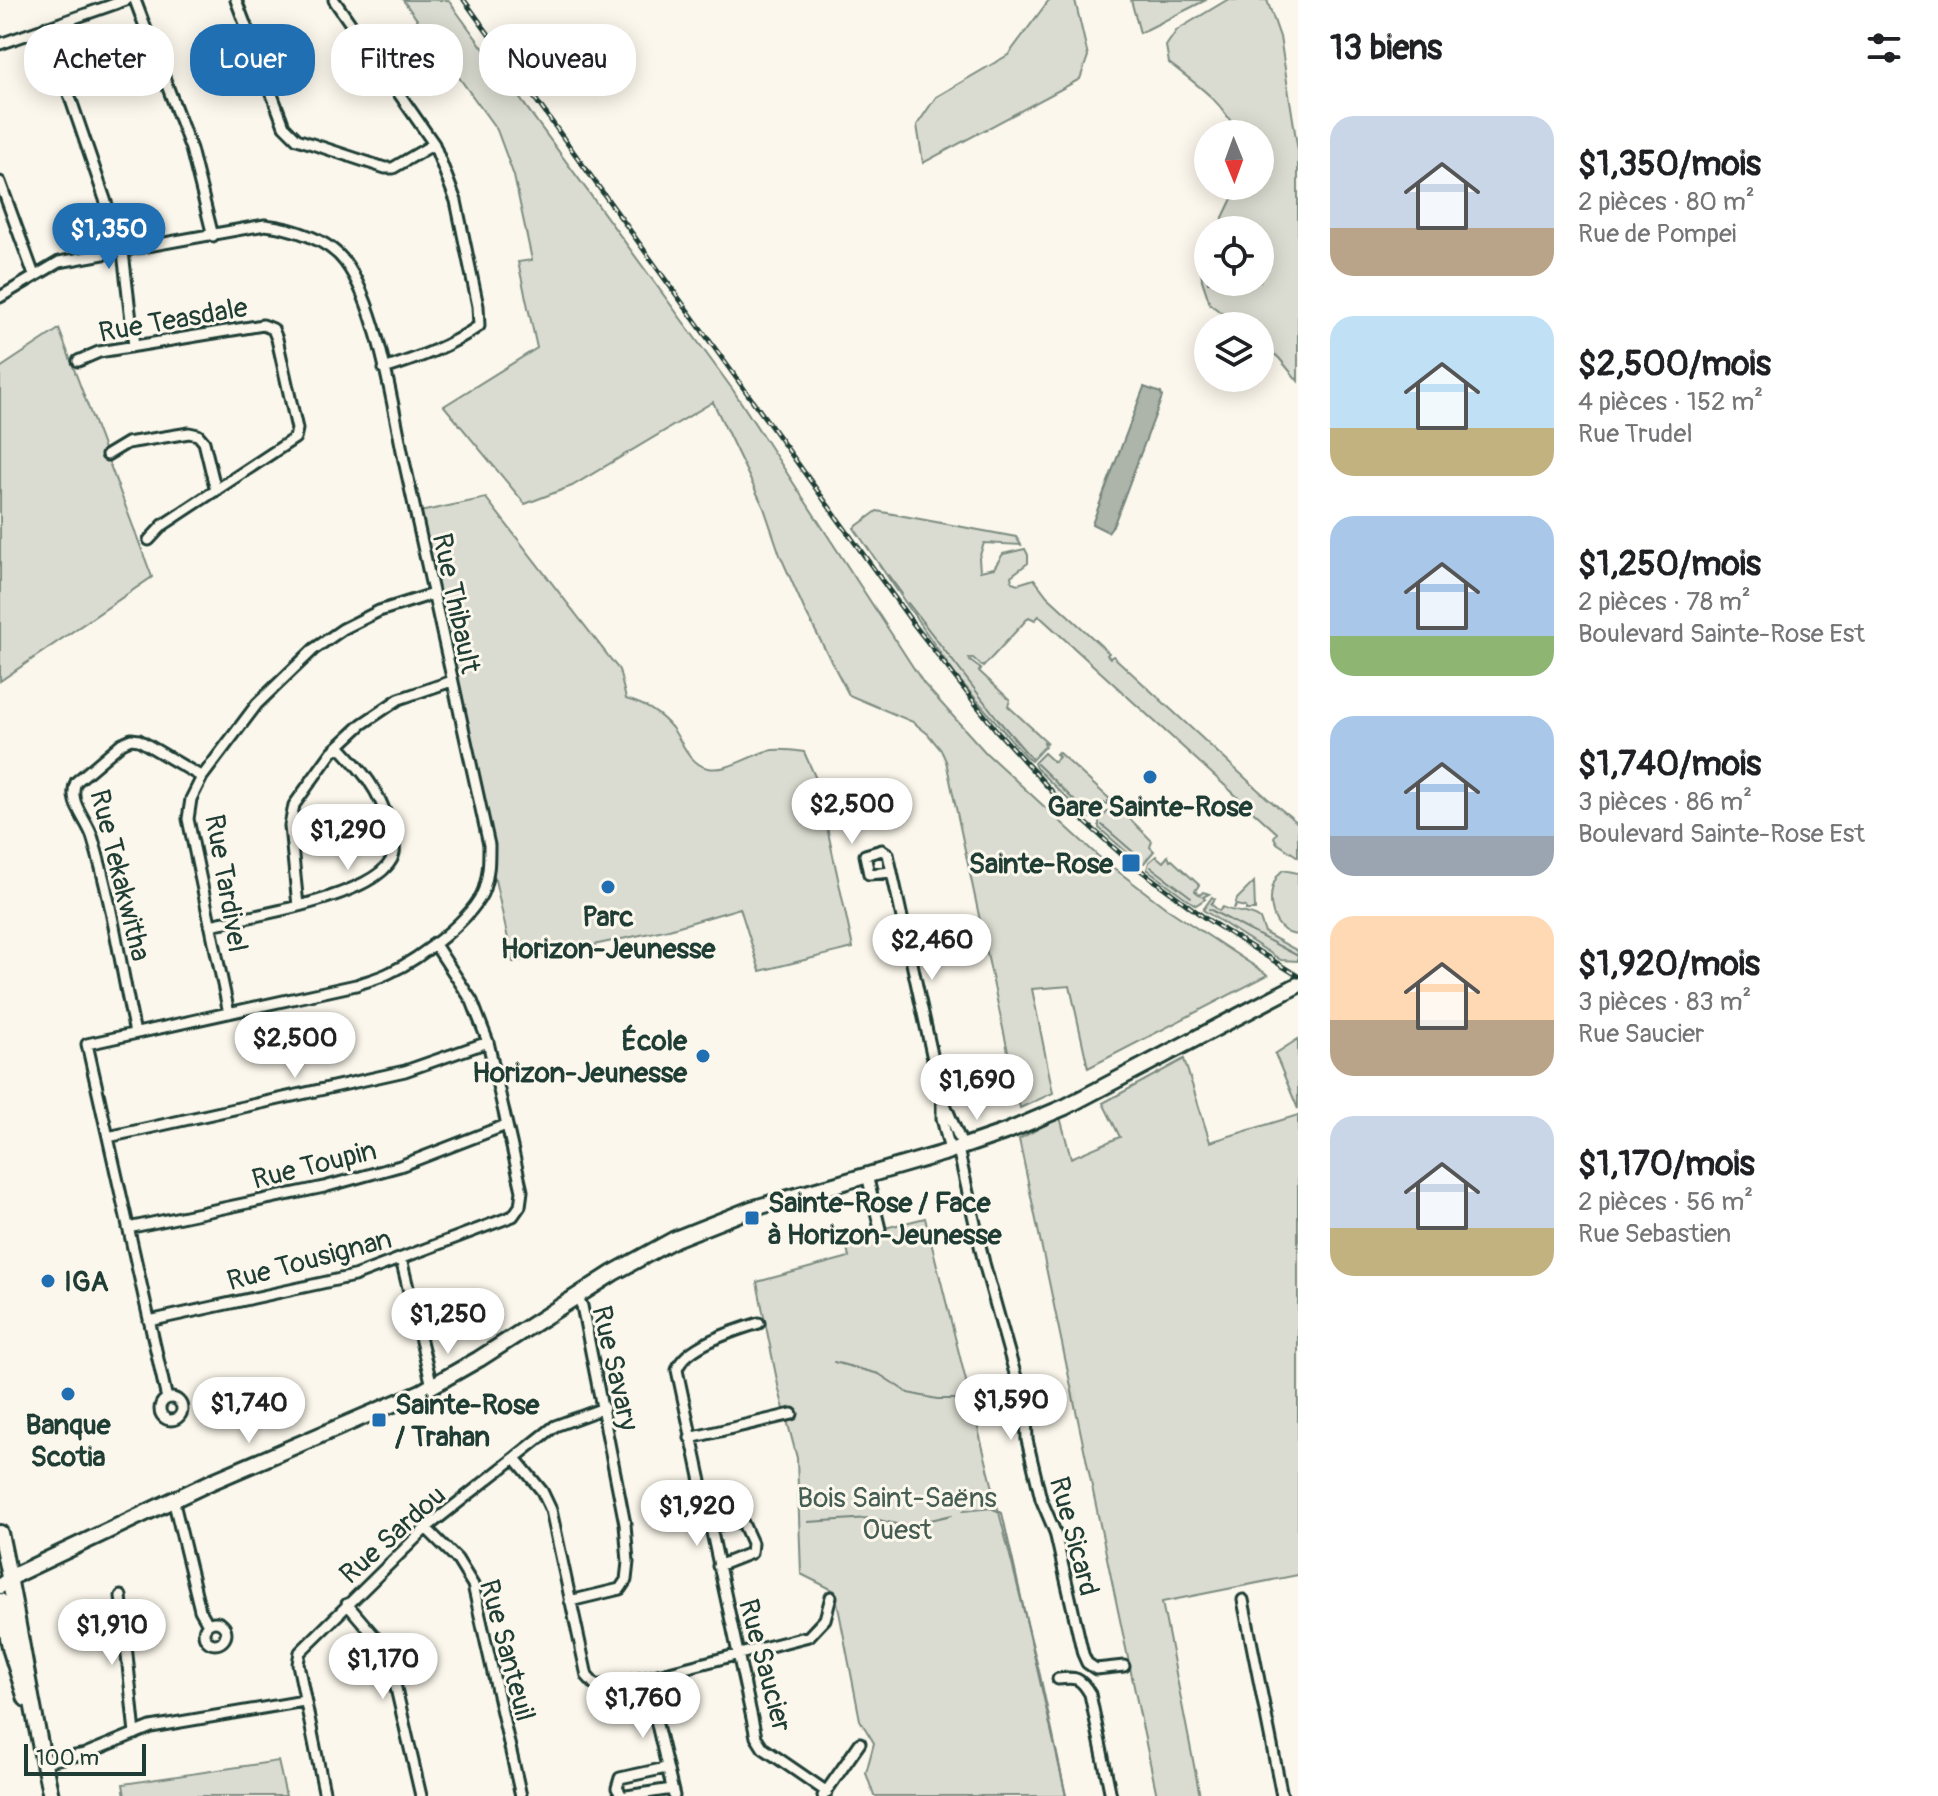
<!DOCTYPE html>
<html lang="fr">
<head>
<meta charset="utf-8">
<style>
	body { margin:0; font-family:Pangolin,sans-serif; background:#f2f2f2; color:#202124; height:100vh; display:flex; flex-direction:column; font-size:30px; white-space:nowrap }
	* { box-sizing:border-box; margin:0 }
	p { font-size:26px; color:#757577 }
	.icon { flex:none; width:44px; height:44px; fill:none; stroke:currentColor; stroke-width:2; stroke-linecap:round; stroke-linejoin:round }
	.map { position:relative; flex:1; overflow:hidden }
	.panel { display:flex; flex-direction:column; background:#fff; width:640px }
	.panel>* { flex:none }
	.guide { position:absolute; left:24px; top:24px; width:760px; height:72px; display:flex; gap:16px }
	.needle { width:52px; rotate:179deg }
	.tools { position:absolute; left:1194px; top:120px; display:grid; gap:16px }
	.tools a { display:grid; place-items:center; width:80px; height:80px; border-radius:50%; background:#fff; box-shadow:0 4px 20px #0003; font-size:40px }
	.scale { position:absolute; left:24px; bottom:20px; width:122px; box-sizing:border-box; padding-left:8px; border:4px solid #1f3d34; border-top:0; font-size:22px; line-height:28px; white-space:nowrap; color:#1f3d34; -webkit-text-stroke:6px #fbf7ec; paint-order:stroke }
	.price { position:absolute; translate:-50% -68px; padding:0 18px; border-radius:28px; background:#fff; color:#222; font-size:26px; line-height:52px; filter:drop-shadow(0 2px 4px #0008) }
	.price::after { content:''; position:absolute; left:50%; top:48px; width:24px; height:18px; margin-left:-12px; background:inherit; clip-path:polygon(0 0,100% 0,50% 100%) }
	.price.active { background:#1f6fb2; color:#fff }
	ul { padding:0; list-style:none }
	li { display:flex; align-items:center; gap:24px; height:200px; padding:0 32px }
	li span { display:grid; place-items:center; flex:none; width:224px; height:160px; border-radius:24px; color:#555 }
	li>.icon { margin-inline-start:auto }
	span .icon { width:96px; height:96px; fill:#fffc; stroke-width:1 }
	li b { font-size:34px }
	h2 { display:flex; justify-content:space-between; align-items:center; height:96px; padding:0 32px; font-size:34px }
	.tag { padding:0 28px; border-radius:32px; background:#fff; box-shadow:0 4px 20px #0003; font-size:28px; line-height:72px }
	.tag.active { background:#1f6fb2; color:#fff }
	main { display:flex; flex:1; min-height:0 }
	.map>svg:first-child { display:block }
</style>
</head>
<body>
<main>
<div class="map">
<svg width="1298" height="1796" viewBox="0 0 1298 1796">
	<rect width="100%" height="100%" fill="#fbf7ec"/>
	<filter id="ink" filterUnits="userSpaceOnUse"><feTurbulence type="fractalNoise" baseFrequency=".0125" numOctaves="2"/><feDisplacementMap in="SourceGraphic" scale="16" xChannelSelector="R" yChannelSelector="G"/><feConvolveMatrix kernelMatrix="1 2 1 2 8 2 1 2 1" color-interpolation-filters="sRGB"/></filter>
	<g filter="url(#ink)">
		<!-- green -->
		<path fill="#dbdcd1" stroke="#7d8c82" stroke-width="2" d="M 403,0 L 448,0 L 733,390 L 924,684 L 986,753 L 1098,856 L 1166,908 L 1268,975 L 1088,1068 L 1070,986 L 1032,989 L 1053,1093 L 1020,1108 L 946,761 L 941,750 L 928,734 L 913,722 L 849,695 L 805,611 L 780,555 L 764,508 L 713,402 L 572,486 L 525,504 L 444,406 L 537,348 L 518,262 L 532,260 L 514,176 L 497,130 Z
			M 1049,0 L 1075,0 L 1088,56 L 1080,79 L 923,163 L 917,125 L 936,97 L 1008,55 Z
			M 1131,0 L 1206,0 L 1140,33 Z
			M 1227,0 L 1267,0 L 1280,37 L 1298,151 L 1298,381 L 1279,358 L 1260,343 L 1260,326 L 1238,326 L 1210,304 L 1202,280 L 1200,250 L 1208,241 L 1208,282 L 1260,282 L 1260,230 L 1217,230 L 1238,186 L 1260,186 L 1260,134 L 1237,134 C 1225,103 1195,83 1169,63 L 1166,46 L 1177,30 Z
			M 59,329 L 152,577 L 0,681 L 0,368 Z
			M 486,498 L 619,670 L 626,699 C 644,704 659,712 672,728 C 682,741 689,764 708,768 C 727,772 749,756 767,751 C 779,748 792,750 804,752 L 817,781 L 853,948 L 760,971 L 740,908 L 669,929 L 513,962 L 415,513 Z
			M 877,511 L 1016,537 L 1021,545 L 984,543 L 979,558 L 980,571 L 994,568 L 1003,554 L 1025,549 L 1028,555 L 1028,563 L 1011,576 L 1012,582 L 1018,584 L 1034,579 L 1047,596 L 1109,653 L 1107,655 L 1110,658 L 1113,656 L 1267,798 L 1298,823 L 1298,857 L 1277,843 L 1274,837 L 1277,833 L 1039,616 L 1035,620 L 1029,617 L 983,667 L 973,658 L 969,658 L 970,661 L 981,669 L 979,671 L 1010,700 L 1008,706 L 1048,743 L 1044,742 L 1045,746 L 1031,761 L 1027,758 L 956,676 L 854,528 Z
			M 1058,752 L 1112,801 L 1108,801 L 1109,805 L 1105,803 L 1100,808 L 1102,812 L 1097,817 L 1087,818 L 1036,768 L 1034,763 L 1044,753 L 1054,762 L 1059,757 L 1056,754 Z
			M 1108,811 L 1115,818 L 1122,811 L 1152,841 L 1150,847 L 1154,851 L 1144,863 L 1137,861 L 1099,828 L 1099,821 Z
			M 1156,856 L 1163,862 L 1168,856 L 1170,861 L 1172,860 L 1197,883 L 1199,885 L 1195,891 L 1200,895 L 1203,892 L 1209,894 L 1203,897 L 1205,899 L 1196,905 L 1191,902 L 1147,869 L 1149,862 Z
			M 1283,870 L 1298,873 L 1298,935 C 1268,934 1263,886 1283,870 Z
			M 1254,882 L 1255,910 L 1246,910 L 1246,907 L 1236,905 L 1234,909 L 1237,899 Z
			M 1212,897 L 1215,899 L 1211,904 L 1219,911 L 1223,907 C 1235,914 1249,910 1260,919 L 1265,933 L 1298,951 L 1298,961 L 1281,960 L 1203,910 Z
			M 1298,1039 L 1298,1109 L 1275,1054 Z
			M 1184,1059 L 1210,1142 L 1298,1115 L 1298,1575 L 1162,1602 L 1200,1796 L 1157,1796 L 1019,1139 L 1060,1117 L 1071,1158 L 1120,1137 L 1103,1103 Z
			M 925,1218 L 1040,1675 L 1066,1796 L 874,1796 L 866,1773 L 874,1743 L 860,1720 L 835,1591 L 801,1574 L 797,1458 L 779,1390 L 757,1282 L 849,1257 L 845,1238 Z
			M 278,1761 L 286,1796 L 125,1796 L 123,1784 Z"/>
		<!-- water -->
		<path fill="#adb4aa" stroke="#74847b" stroke-width="2" d="M 1144,387 L 1161,393 L 1162,397 L 1114,524 L 1108,532 L 1092,524 Z"/>
		<g fill="none" stroke-linecap="round" stroke-linejoin="round">
			<!-- stream -->
			<path stroke="#74847b" stroke-width="2" d="M 888,575 L 902,594
				M 908,603 L 1000,722 L 1031,758
				M 1037,764 L 1088,814
				M 1102,825 L 1139,857
				M 1151,867 L 1191,897
				M 1209,909 L 1298,956
				M 834,1362 L 879,1374 L 908,1393 L 937,1399 L 959,1399
				M 963,1511 L 991,1508 L 1002,1513 L 1066,1796
				M 808,1522 L 870,1518 L 905,1526 L 952,1515"/>
			<defs>
				<path id="street" d="M 135,0 L 191,149 L 213,236
					M 236,0 L 284,126 L 297,139 L 385,168 L 393,168 L 434,144
					M 334,0 L 434,144 L 456,201 L 478,306 L 479,326 C 449,347 418,358 384,369
					M 46,27 L 123,252 L 134,346
					M 0,44 L 126,0
					M 0,182 L 34,275
					M 0,297 L 59,262 L 265,225 C 292,228 328,239 345,262 C 378,306 393,409 405,465 C 433,592 461,719 489,845 C 489,861 489,874 484,889 C 474,918 419,959 391,972 C 380,978 367,981 356,985 L 87,1044 L 167,1399
					M 78,361 L 99,352 L 263,325 L 273,329 L 277,339 L 297,429 L 295,438 L 163,525 L 149,540
					M 107,455 L 127,443 L 189,433 L 198,435 L 204,442 L 216,491
					M 892,872 L 869,874 L 865,855 L 882,850 L 888,854 L 942,1100 L 942,1118 L 950,1151
					M 298,906 L 290,826 L 294,805 L 332,752 L 362,724 L 399,699 L 452,681
					M 210,925 C 248,917 385,896 394,853 C 396,844 391,831 389,823 C 378,788 363,772 339,746
					M 229,1013 L 188,819 L 191,799 L 202,777 L 257,704 L 314,649 L 343,629 L 379,611 L 433,594
					M 135,1033 C 121,969 112,902 93,839 C 88,820 67,803 76,782 L 122,743 L 131,739 L 139,740 L 202,777
					M 944,1102 L 963,1147
					M 108,1137 L 405,1071 L 488,1042
					M 958,1149 L 984,1263 L 1026,1413 L 1027,1440 L 1041,1499 L 1055,1532 L 1083,1654 L 1087,1663 L 1096,1669 L 1124,1666
					M 867,1175 L 880,1229
					M 128,1228 L 324,1187 L 400,1166 L 506,1125
					M 401,1259 L 432,1386
					M 149,1321 L 354,1276 L 513,1216 L 520,1206 L 522,1191 L 488,1042 L 472,1001 L 434,943
					M 759,1323 C 736,1330 684,1346 677,1370 L 756,1737 L 763,1748 L 827,1792
					M160 1409a11 11 0 1 1 22 0a11 11 0 1 1-22 0Z
					M 690,1438 L 792,1414
					M 515,1458 L 542,1491 L 551,1510 L 587,1676 L 596,1686 L 646,1678 L 809,1636 L 825,1619 L 831,1597
					M 173,1499 L 200,1610 L 208,1624
					M 709,1527 L 735,1522 L 743,1523 L 752,1543 L 751,1553 L 718,1566
					M 426,1528 L 457,1559 L 473,1585 L 521,1796
					M 121,1596 L 135,1734
					M 1243,1600 L 1282,1796
					M 570,1601 L 620,1589 L 626,1580 L 628,1562 L 625,1524 L 582,1306 L 577,1296
					M 347,1604 L 376,1638 L 392,1671 L 421,1796
					M204 1633a11 11 0 1 1 22 0a11 11 0 1 1-22 0Z
					M 646,1678 L 674,1796
					M 1058,1679 C 1076,1677 1080,1677 1090,1694 L 1111,1796
					M 43,1762 L 85,1754 L 151,1727 L 304,1701
					M 325,1796 L 298,1664 L 300,1652 L 426,1528 L 555,1426 L 604,1408
					M 622,1796 L 617,1788 L 620,1778 L 666,1768
					M 627,1796 L 672,1789
					M 823,1796 L 860,1743"/>
				<path id="secondary" d="M 0,1533 C 19,1620 31,1709 51,1796
					M 0,1586 L 19,1573 L 213,1481 L 421,1392 L 479,1359 L 613,1273 L 675,1239 L 751,1209 L 944,1153 L 1008,1131 L 1065,1107 L 1298,985
					M 0,1601 L 11,1651 L 26,1699"/>
			</defs>
			<!-- street casing -->
			<use href="#street" stroke="#1f3d34" stroke-width="15"/>
			<!-- secondary casing -->
			<use href="#secondary" stroke="#1f3d34" stroke-width="20"/>
			<!-- street -->
			<use href="#street" stroke="#fbf7ec" stroke-width="9"/>
			<!-- secondary -->
			<use href="#secondary" stroke="#fbf7ec" stroke-width="14"/>
			<defs>
				<path id="rail" d="M 464,0 L 912,622 L 996,730 L 1057,797 L 1131,863 L 1205,918 L 1298,976"/>
			</defs>
			<!-- rail casing -->
			<use href="#rail" stroke="#1f3d34" stroke-width="5"/>
			<!-- rail -->
			<use href="#rail" stroke="#fbf7ec" stroke-width="2" stroke-dasharray="6" stroke-linecap="butt"/>
		</g>
	</g>
	<!-- markers -->
	<g fill="#1f6fb2" stroke="#fbf7ec" stroke-width="3">
		<circle cx="1150" cy="777" r="8"/>
		<rect x="1121" y="853" width="20" height="20" rx="4"/>
		<circle cx="608" cy="887" r="8"/>
		<circle cx="703" cy="1056" r="8"/>
		<rect x="744" y="1210" width="16" height="16" rx="4"/>
		<circle cx="48" cy="1281" r="8"/>
		<circle cx="68" cy="1394" r="8"/>
		<rect x="371" y="1412" width="16" height="16" rx="4"/>
	</g>
	<g text-anchor="middle" stroke-width="6" stroke-linejoin="round" paint-order="stroke">
		<!-- street labels -->
		<g font-size="28" fill="#1f3d34" stroke="#fbf7ec">
			<text transform="translate(173 319) rotate(-10)" y="10">Rue Teasdale</text>
			<text transform="translate(457 603) rotate(78)" y="10">Rue Thibault</text>
			<text transform="translate(121 875) rotate(76)" y="10">Rue Tekakwitha</text>
			<text transform="translate(227 883) rotate(80)" y="10">Rue Tardivel</text>
			<text transform="translate(314 1164) rotate(-14)" y="10">Rue Toupin</text>
			<text transform="translate(309 1259) rotate(-15)" y="10">Rue Tousignan</text>
			<text transform="translate(616 1368) rotate(77)" y="10">Rue Savary</text>
			<text transform="translate(392 1534) rotate(-42)" y="10">Rue Sardou</text>
			<text transform="translate(1075 1536) rotate(75)" y="10">Rue Sicard</text>
			<text transform="translate(508 1650) rotate(75)" y="10">Rue Santeuil</text>
			<text transform="translate(766 1665) rotate(75)" y="10">Rue Saucier</text>
		</g>
		<!-- poi labels -->
		<g font-size="28" font-weight="bold" fill="#1f3d34" stroke="#fbf7ec">
			<text x="1150" y="816">Gare Sainte-Rose</text>
			<text x="1113" y="873" text-anchor="end">Sainte-Rose</text>
			<text x="608" y="926">Parc<tspan x="608" dy="32">Horizon-Jeunesse</tspan></text>
			<text x="687" y="1050" text-anchor="end">École<tspan x="687" dy="32">Horizon-Jeunesse</tspan></text>
			<text x="768" y="1212" text-anchor="start">Sainte-Rose / Face<tspan x="768" dy="32">à Horizon-Jeunesse</tspan></text>
			<text x="64" y="1291" text-anchor="start">IGA</text>
			<text x="395" y="1414" text-anchor="start">Sainte-Rose<tspan x="395" dy="32">/ Trahan</tspan></text>
			<text x="68" y="1434">Banque<tspan x="68" dy="32">Scotia</tspan></text>
		</g>
		<!-- park labels -->
		<g font-size="28" fill="#455d53" stroke="#fbf7ec">
			<text x="897" y="1507">Bois Saint-Saëns<tspan x="897" dy="32">Ouest</tspan></text>
		</g>
	</g>
</svg>
<div class="tools">
<a><svg class="needle" viewBox="-14 -14 28 28"><path d="M0-13l5 13h-10z" fill="#e53935"/><path d="M0 13l5-13h-10z" fill="#757577"/></svg></a>
<a><svg class="icon" aria-label="locate" viewBox="0 0 24 24"><circle cx="12" cy="12" r="6"/><path d="M12 2v4M12 18v4M2 12h4M18 12h4"/></svg></a>
<a><svg class="icon" aria-label="layers" viewBox="0 0 24 24"><path d="M12 4l9 5-9 5-9-5zM3 14l9 5 9-5"/></svg></a>
</div>
<div class="scale">100 m</div>
<b class="price active" style="left:109px;top:271px">$1,350</b>
<b class="price" style="left:852px;top:846px">$2,500</b>
<b class="price" style="left:348px;top:872px">$1,290</b>
<b class="price" style="left:932px;top:982px">$2,460</b>
<b class="price" style="left:295px;top:1080px">$2,500</b>
<b class="price" style="left:977px;top:1122px">$1,690</b>
<b class="price" style="left:448px;top:1356px">$1,250</b>
<b class="price" style="left:1011px;top:1442px">$1,590</b>
<b class="price" style="left:249px;top:1445px">$1,740</b>
<b class="price" style="left:697px;top:1548px">$1,920</b>
<b class="price" style="left:112px;top:1667px">$1,910</b>
<b class="price" style="left:383px;top:1701px">$1,170</b>
<b class="price" style="left:643px;top:1740px">$1,760</b>
<div class="guide">
<a class="tag">Acheter</a>
<a class="tag active">Louer</a>
<a class="tag">Filtres</a>
<a class="tag">Nouveau</a>
</div>
</div>
<section class="panel">
<h2>13 biens<svg class="icon" aria-label="filters" viewBox="0 0 24 24"><path d="M4 7h16M4 17h16"/><circle cx="9" cy="7" r="2"/><circle cx="15" cy="17" r="2"/></svg></h2>
<ul>
<li><span style="background:linear-gradient(#c9d6e8 70%,#b9a48a 0)"><svg class="icon" aria-label="home" viewBox="0 0 24 24"><path d="M3 11l9-7 9 7M6 9v11h12V9"/></svg></span><div><b>$1,350/mois</b><p>2 pièces · 80 m²</p><p>Rue de Pompei</p></div></li>
<li><span style="background:linear-gradient(#bfe0f5 70%,#c2b280 0)"><svg class="icon" aria-label="home" viewBox="0 0 24 24"><path d="M3 11l9-7 9 7M6 9v11h12V9"/></svg></span><div><b>$2,500/mois</b><p>4 pièces · 152 m²</p><p>Rue Trudel</p></div></li>
<li><span style="background:linear-gradient(#a9c7e8 75%,#8fb573 0)"><svg class="icon" aria-label="home" viewBox="0 0 24 24"><path d="M3 11l9-7 9 7M6 9v11h12V9"/></svg></span><div><b>$1,250/mois</b><p>2 pièces · 78 m²</p><p>Boulevard Sainte-Rose Est</p></div></li>
<li><span style="background:linear-gradient(#a9c7e8 75%,#9aa5b1 0)"><svg class="icon" aria-label="home" viewBox="0 0 24 24"><path d="M3 11l9-7 9 7M6 9v11h12V9"/></svg></span><div><b>$1,740/mois</b><p>3 pièces · 86 m²</p><p>Boulevard Sainte-Rose Est</p></div></li>
<li><span style="background:linear-gradient(#ffd9b3 65%,#b9a48a 0)"><svg class="icon" aria-label="home" viewBox="0 0 24 24"><path d="M3 11l9-7 9 7M6 9v11h12V9"/></svg></span><div><b>$1,920/mois</b><p>3 pièces · 83 m²</p><p>Rue Saucier</p></div></li>
<li><span style="background:linear-gradient(#c9d6e8 70%,#c2b280 0)"><svg class="icon" aria-label="home" viewBox="0 0 24 24"><path d="M3 11l9-7 9 7M6 9v11h12V9"/></svg></span><div><b>$1,170/mois</b><p>2 pièces · 56 m²</p><p>Rue Sebastien</p></div></li>
</ul>
</section>
</main>
</body>
</html>
